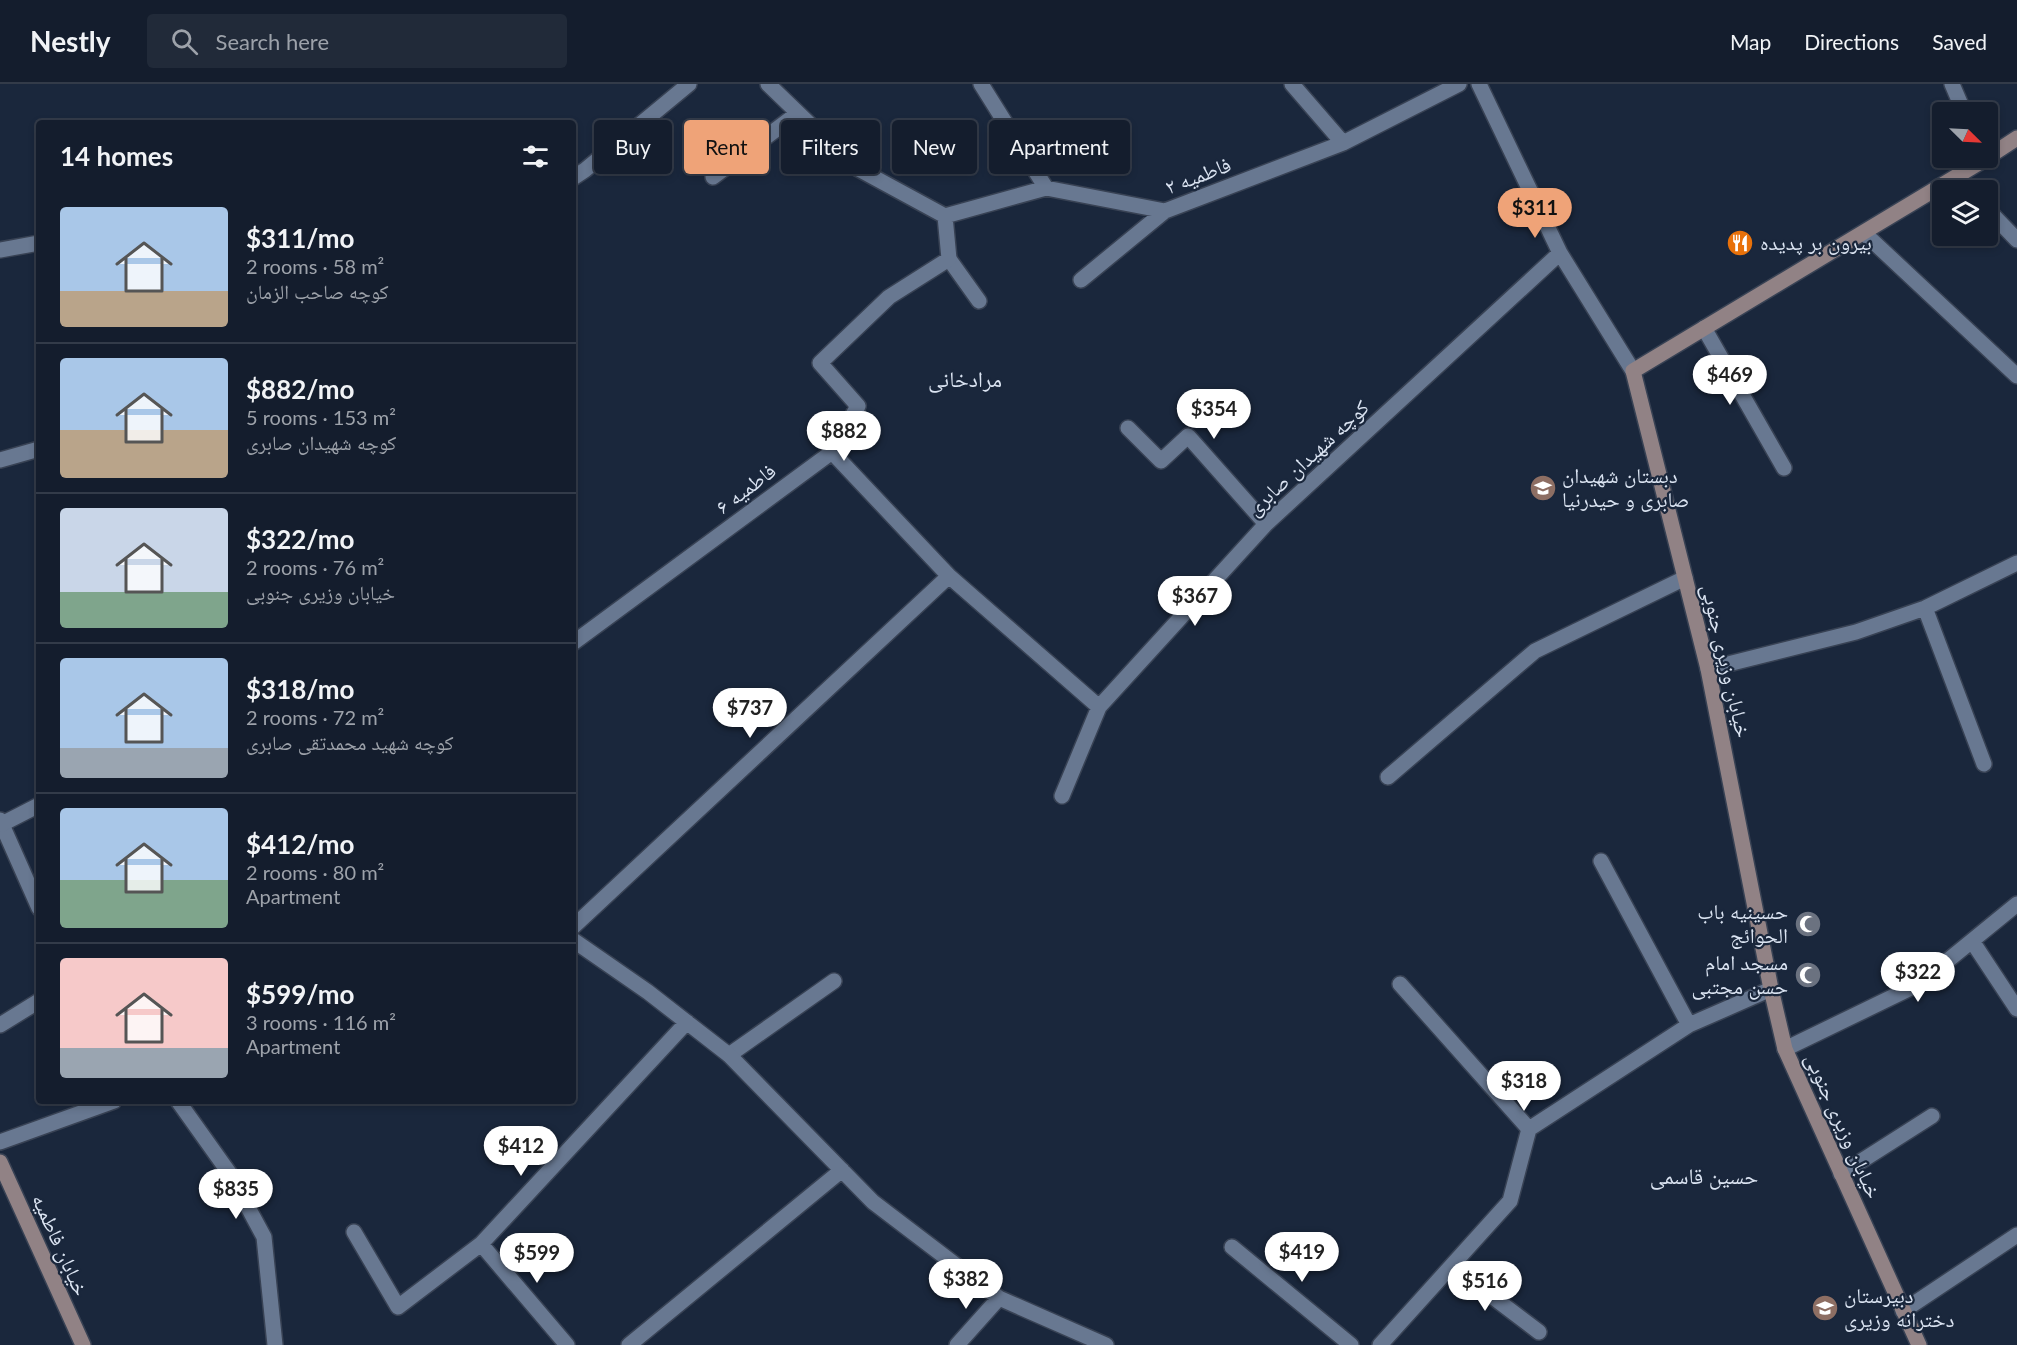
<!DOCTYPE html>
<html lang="en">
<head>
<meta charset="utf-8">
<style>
	body { margin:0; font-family:Lato,"Noto Naskh Arabic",sans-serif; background:#212a39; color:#f1f3f6; height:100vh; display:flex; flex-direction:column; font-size:22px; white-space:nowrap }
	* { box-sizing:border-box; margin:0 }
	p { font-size:20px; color:#9da2aa }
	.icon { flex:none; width:33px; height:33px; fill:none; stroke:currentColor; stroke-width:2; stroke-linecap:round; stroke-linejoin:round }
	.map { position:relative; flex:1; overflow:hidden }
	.sheet { position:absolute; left:36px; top:36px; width:540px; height:984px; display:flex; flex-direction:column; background:#141d2d; border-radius:6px; box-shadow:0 3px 9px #0003,0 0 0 2px #333b49 }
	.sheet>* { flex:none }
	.top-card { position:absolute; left:594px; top:36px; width:570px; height:54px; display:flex; gap:12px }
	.needle { width:39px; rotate:114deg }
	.controls { position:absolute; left:1932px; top:18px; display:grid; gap:12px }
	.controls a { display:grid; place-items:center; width:66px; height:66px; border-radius:6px; background:#141d2d; box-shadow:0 3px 9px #0003,0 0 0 2px #333b49; font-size:30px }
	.price { position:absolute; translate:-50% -51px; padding:0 14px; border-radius:21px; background:#fff; color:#222; font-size:20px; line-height:39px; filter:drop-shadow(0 2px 3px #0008) }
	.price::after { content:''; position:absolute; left:50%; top:36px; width:18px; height:14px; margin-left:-9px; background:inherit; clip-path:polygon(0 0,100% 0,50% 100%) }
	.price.current { background:#efa378; color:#111 }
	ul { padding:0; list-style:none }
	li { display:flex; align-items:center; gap:18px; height:150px; padding:0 24px }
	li+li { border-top:2px solid #333b49 }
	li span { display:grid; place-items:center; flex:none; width:168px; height:120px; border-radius:6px; color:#555 }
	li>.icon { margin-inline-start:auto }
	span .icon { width:72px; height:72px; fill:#fffc; stroke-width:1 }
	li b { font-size:26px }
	h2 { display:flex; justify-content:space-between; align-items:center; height:72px; padding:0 24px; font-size:26px }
	.tag { padding:0 21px; border-radius:6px; background:#141d2d; box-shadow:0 3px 9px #0003,0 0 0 2px #333b49; font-size:21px; line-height:54px }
	.tag.current { background:#efa378; color:#111 }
	header { display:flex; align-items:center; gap:36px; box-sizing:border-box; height:84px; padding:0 30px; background:#141d2d; border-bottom:2px solid #333b49 }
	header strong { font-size:28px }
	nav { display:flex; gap:33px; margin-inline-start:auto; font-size:21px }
	.search { width:420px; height:54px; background:#212a39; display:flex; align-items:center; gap:15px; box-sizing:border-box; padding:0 21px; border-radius:6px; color:#9da2aa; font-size:22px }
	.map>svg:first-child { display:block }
</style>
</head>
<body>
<header>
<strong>Nestly</strong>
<div class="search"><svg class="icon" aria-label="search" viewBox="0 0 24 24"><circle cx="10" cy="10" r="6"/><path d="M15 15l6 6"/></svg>Search here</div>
<nav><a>Map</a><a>Directions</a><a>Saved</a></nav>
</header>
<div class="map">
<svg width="2017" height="1261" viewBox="0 0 2017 1261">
	<rect width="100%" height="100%" fill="#1a273c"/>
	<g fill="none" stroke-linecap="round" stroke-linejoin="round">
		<defs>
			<path id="lane" d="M 949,175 L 979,217
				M 0,736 L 39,824
				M 729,971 L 834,897
				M 1841,1090 L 1932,1032"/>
			<path id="street" d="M 768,0 L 853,82 L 945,132 L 1046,104 L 1165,127 L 1343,59 L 1459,0
				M 981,0 L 1046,104
				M 1292,0 L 1343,59
				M 1479,0 L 1560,169 L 1633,287
				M 1952,0 L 1964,28
				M 713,93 L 798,29
				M 573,94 L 585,86 L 689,0
				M 1955,94 L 1968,106
				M 1988,126 L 2017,156
				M 1864,149 L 2017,292
				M 0,166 L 39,159
				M 1081,196 L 1165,127
				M 1704,244 L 1784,384
				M 1128,344 L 1161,377 L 1188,352 L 1266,440
				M 832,368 L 949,492 L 1099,623 L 1266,440 L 1560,169
				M 0,376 L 39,365
				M 1925,524 L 1984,680
				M 573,559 L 832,368 L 858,322 L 820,279 L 889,213 L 949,175 L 945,132
				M 1708,585 L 1856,548 L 1925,524 L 2017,479
				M 1388,693 L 1535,567 L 1685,494
				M 1062,712 L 1099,623
				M 2,740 L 39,721
				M 1601,777 L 1689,941
				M 573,843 L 949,492
				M 573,856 L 648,908 L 729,971 L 873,1118 L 999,1214 L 1106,1261
				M 1972,857 L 2017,925
				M 1400,900 L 1529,1045
				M 0,941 L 39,917
				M 1785,965 L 1919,900 L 2017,820
				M 178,1017 L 230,1090 L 264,1153 L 275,1261
				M 0,1058 L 114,1017
				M 354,1148 L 398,1223 L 481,1160 L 687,938
				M 481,1160 L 567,1261
				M 1232,1163 L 1351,1261
				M 1452,1182 L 1539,1248
				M 1903,1227 L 2017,1151
				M 629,1261 L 842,1086
				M 957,1261 L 999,1214
				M 1380,1261 L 1510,1117 L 1529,1045 L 1689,941 L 1771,905"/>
			<path id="secondary" d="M 1988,73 L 2017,54
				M 0,1078 L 83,1261
				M 1919,1261 L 1785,965 L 1771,905 L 1708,585 L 1633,287 L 1987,74"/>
		</defs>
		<!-- lane casing -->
		<use href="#lane" stroke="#384254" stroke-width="18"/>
		<!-- street casing -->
		<use href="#street" stroke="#384254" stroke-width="18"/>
		<!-- secondary casing -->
		<use href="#secondary" stroke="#384254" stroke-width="18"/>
		<!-- lane -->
		<use href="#lane" stroke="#687891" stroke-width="15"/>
		<!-- street -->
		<use href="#street" stroke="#687891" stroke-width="15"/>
		<!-- secondary -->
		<use href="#secondary" stroke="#918285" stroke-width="15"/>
	</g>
	<!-- icons -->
	<defs>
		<symbol id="restaurant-disc" viewBox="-11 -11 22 22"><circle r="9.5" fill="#e8710a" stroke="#1a273c"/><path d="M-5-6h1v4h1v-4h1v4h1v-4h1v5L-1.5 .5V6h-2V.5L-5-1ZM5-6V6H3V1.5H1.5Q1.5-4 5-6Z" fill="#fff"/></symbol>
		<symbol id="school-disc" viewBox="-11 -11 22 22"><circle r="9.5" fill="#8d6e63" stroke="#1a273c"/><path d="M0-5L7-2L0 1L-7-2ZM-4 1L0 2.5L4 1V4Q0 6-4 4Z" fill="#fff"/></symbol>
		<symbol id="mosque-disc" viewBox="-11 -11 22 22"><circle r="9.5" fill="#6b7280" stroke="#1a273c"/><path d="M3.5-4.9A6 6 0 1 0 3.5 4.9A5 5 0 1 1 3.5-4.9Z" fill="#fff"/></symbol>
	</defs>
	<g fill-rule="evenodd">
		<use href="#restaurant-disc" x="1725" y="144" width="30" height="30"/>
		<use href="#school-disc" x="1528" y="389" width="30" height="30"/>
		<use href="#mosque-disc" x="1793" y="825" width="30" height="30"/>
		<use href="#mosque-disc" x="1793" y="876" width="30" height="30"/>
		<use href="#school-disc" x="1810" y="1209" width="30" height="30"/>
	</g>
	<g text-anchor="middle" stroke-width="4.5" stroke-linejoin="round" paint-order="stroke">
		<!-- street labels -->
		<g font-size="21" fill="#dbe4f2" stroke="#1a273c">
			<text transform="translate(1198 92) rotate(-21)" y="7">فاطمیه ۲</text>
			<text transform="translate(1308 374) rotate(-43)" y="7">کوچه شهیدان صابری</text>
			<text transform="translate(746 405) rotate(-37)" y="7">فاطمیه ۶</text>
			<text transform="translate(1726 577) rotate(77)" y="7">خیابان وزیری جنوبی</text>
			<text transform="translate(1843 1042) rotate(66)" y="7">خیابان وزیری جنوبی</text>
			<text transform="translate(60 1161) rotate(66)" y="7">خیابان فاطمیه</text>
		</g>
		<!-- poi labels -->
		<g font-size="21" fill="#dbe4f2" stroke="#1a273c" text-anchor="start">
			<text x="1760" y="166">بیرون بر پدیده</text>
			<text x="1562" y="399">دبستان شهیدان<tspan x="1562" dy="24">صابری و حیدرنیا</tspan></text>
			<text x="1788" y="835" text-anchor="end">حسینیه باب<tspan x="1788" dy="24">الحوائج</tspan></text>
			<text x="1788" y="886" text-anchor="end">مسجد امام<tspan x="1788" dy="24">حسن مجتبی</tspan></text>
			<text x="1844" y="1219">دبیرستان<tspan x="1844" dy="24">دخترانه وزیری</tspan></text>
		</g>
		<!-- neighbourhood labels -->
		<g font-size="22" fill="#dbe4f2" stroke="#1a273c">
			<text x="965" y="303">مرادخانی</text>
			<text x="1704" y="1100">حسین قاسمی</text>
		</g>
	</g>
</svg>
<div class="controls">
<a><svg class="needle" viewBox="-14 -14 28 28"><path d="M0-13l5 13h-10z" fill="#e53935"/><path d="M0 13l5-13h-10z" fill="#9da2aa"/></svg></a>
<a><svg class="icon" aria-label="layers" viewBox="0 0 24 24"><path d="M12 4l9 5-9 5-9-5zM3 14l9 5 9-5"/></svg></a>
</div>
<b class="price current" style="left:1535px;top:155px">$311</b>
<b class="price" style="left:1730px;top:322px">$469</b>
<b class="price" style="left:1214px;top:356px">$354</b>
<b class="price" style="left:844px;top:378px">$882</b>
<b class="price" style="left:1195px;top:543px">$367</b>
<b class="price" style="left:750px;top:655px">$737</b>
<b class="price" style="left:1918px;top:919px">$322</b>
<b class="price" style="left:1524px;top:1028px">$318</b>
<b class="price" style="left:521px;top:1093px">$412</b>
<b class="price" style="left:236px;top:1136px">$835</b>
<b class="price" style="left:1302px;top:1199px">$419</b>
<b class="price" style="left:537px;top:1200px">$599</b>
<b class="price" style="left:966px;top:1226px">$382</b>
<b class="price" style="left:1485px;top:1228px">$516</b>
<div class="top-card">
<a class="tag">Buy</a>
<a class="tag current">Rent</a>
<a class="tag">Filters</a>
<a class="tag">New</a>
<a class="tag">Apartment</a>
</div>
<section class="sheet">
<h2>14 homes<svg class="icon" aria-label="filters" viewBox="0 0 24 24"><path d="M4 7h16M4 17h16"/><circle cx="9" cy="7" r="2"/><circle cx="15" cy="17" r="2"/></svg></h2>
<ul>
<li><span style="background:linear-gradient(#a9c7e8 70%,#b9a48a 0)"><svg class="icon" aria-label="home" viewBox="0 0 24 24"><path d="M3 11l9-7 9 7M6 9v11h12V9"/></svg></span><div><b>$311/mo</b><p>2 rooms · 58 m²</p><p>کوچه صاحب الزمان</p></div></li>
<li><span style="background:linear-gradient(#a9c7e8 60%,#b9a48a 0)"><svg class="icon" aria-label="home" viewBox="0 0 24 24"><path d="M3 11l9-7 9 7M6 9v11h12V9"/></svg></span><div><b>$882/mo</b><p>5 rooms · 153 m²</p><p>کوچه شهیدان صابری</p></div></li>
<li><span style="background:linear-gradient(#c9d6e8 70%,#7fa58c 0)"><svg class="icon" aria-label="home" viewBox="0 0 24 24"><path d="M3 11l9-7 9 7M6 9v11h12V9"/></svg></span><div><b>$322/mo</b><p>2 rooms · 76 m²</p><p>خیابان وزیری جنوبی</p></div></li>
<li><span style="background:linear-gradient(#a9c7e8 75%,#9aa5b1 0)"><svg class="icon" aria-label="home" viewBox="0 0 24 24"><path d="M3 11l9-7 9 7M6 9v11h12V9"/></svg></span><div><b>$318/mo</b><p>2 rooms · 72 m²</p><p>کوچه شهید محمدتقی صابری</p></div></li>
<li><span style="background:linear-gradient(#a9c7e8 60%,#7fa58c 0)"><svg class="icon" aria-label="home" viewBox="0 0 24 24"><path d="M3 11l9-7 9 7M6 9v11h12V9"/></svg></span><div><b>$412/mo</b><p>2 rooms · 80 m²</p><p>Apartment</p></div></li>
<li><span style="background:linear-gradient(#f6c9c9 75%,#9aa5b1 0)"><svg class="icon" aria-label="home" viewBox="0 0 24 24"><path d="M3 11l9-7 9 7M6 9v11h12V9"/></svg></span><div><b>$599/mo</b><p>3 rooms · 116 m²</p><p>Apartment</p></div></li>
</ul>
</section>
</div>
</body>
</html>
